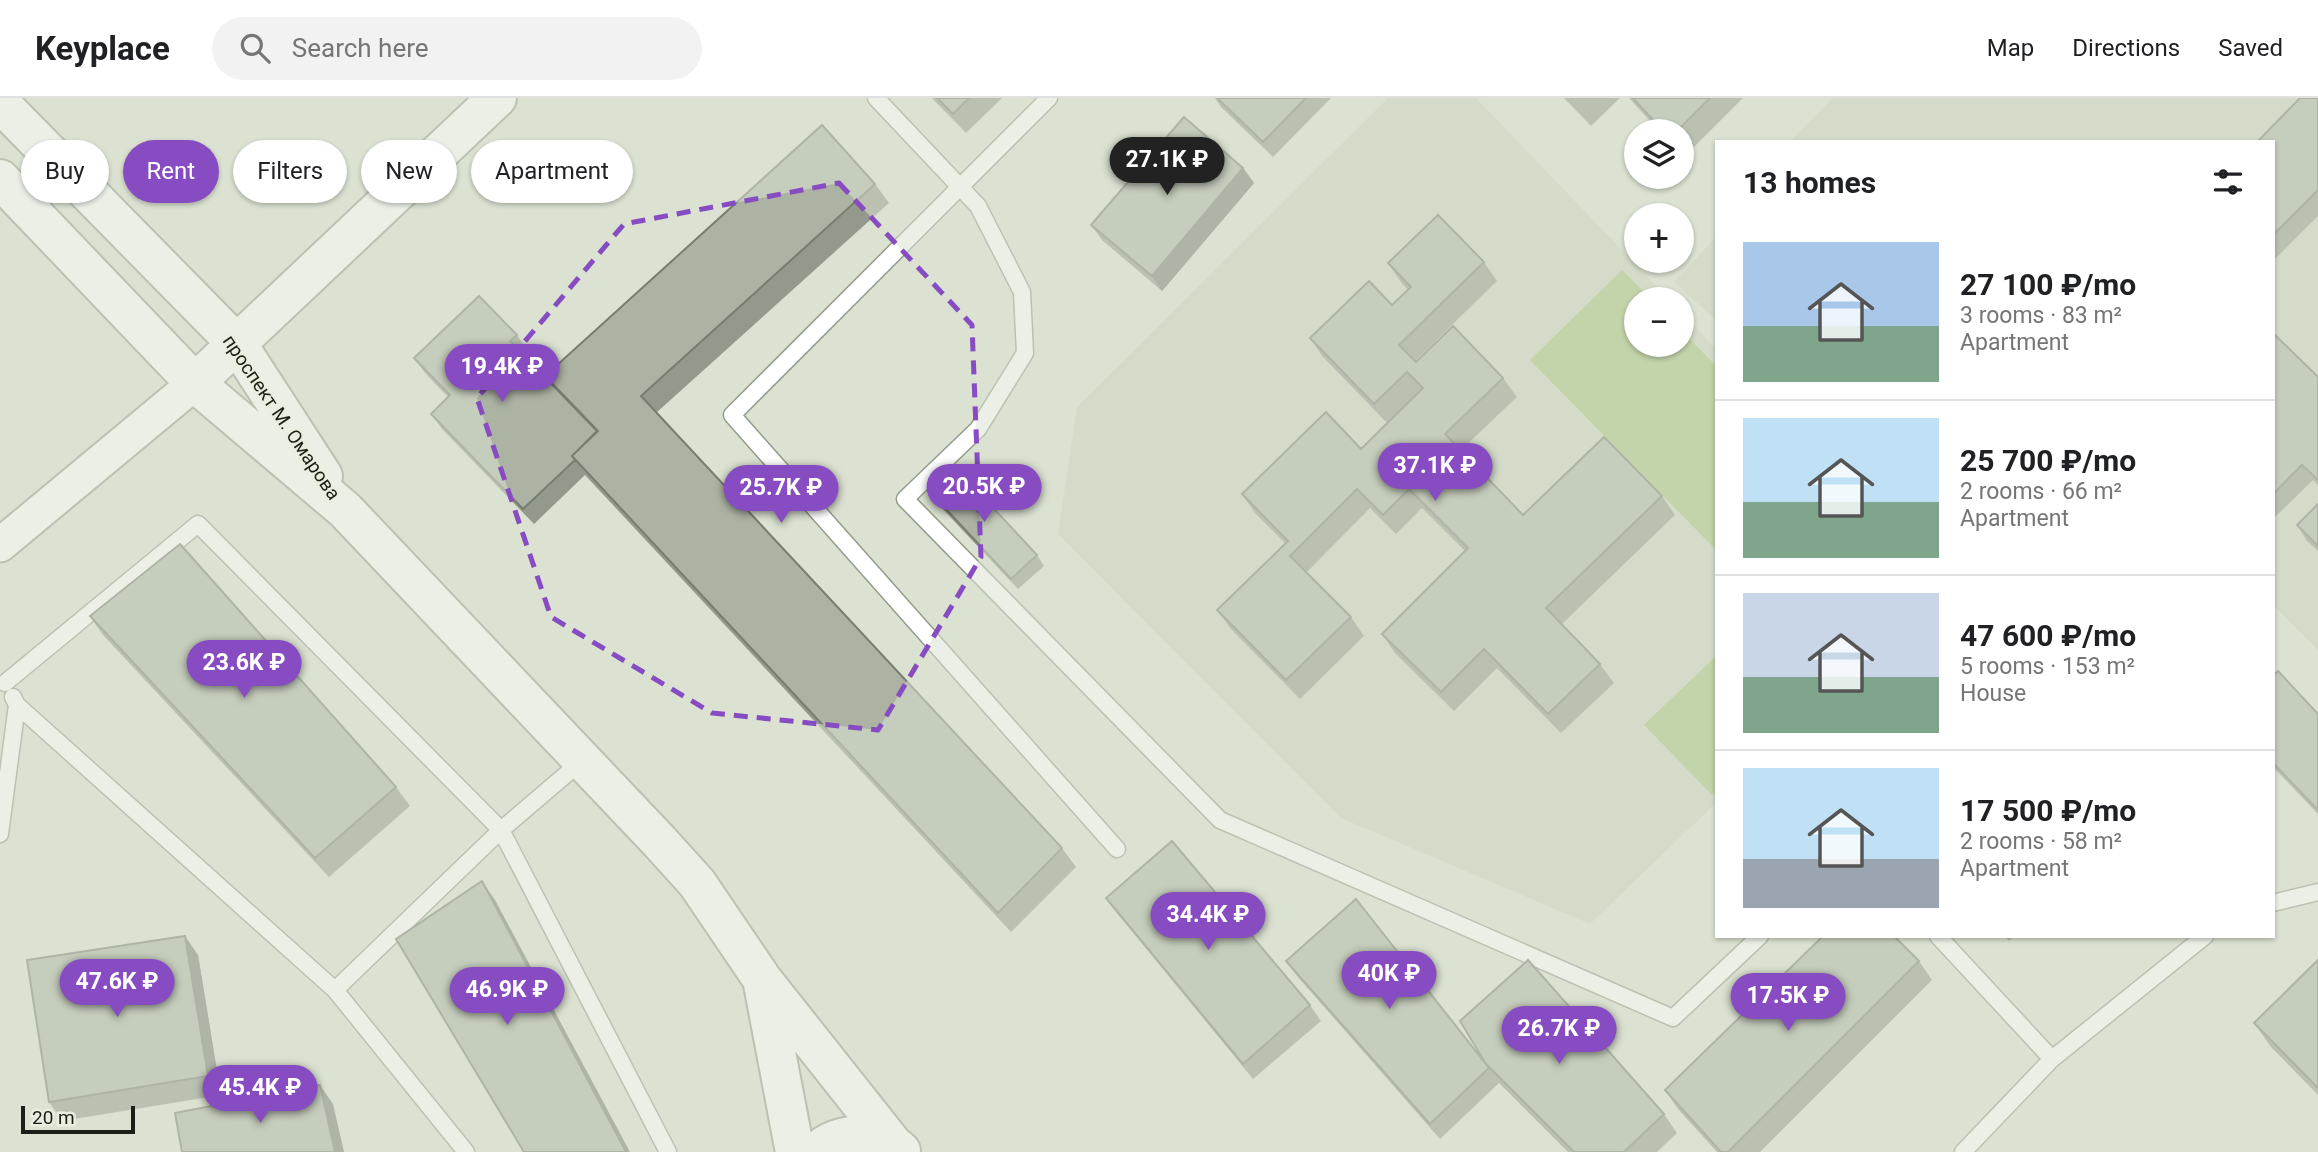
<!DOCTYPE html>
<html lang="en">
<head>
<meta charset="utf-8">
<style>
	body { margin:0; font-family:Roboto,sans-serif; background:#f2f2f2; color:#202124; height:100vh; display:flex; flex-direction:column; font-size:26px; white-space:nowrap }
	* { box-sizing:border-box; margin:0 }
	p { font-size:23px; color:#757577 }
	.icon { flex:none; width:38px; height:38px; fill:none; stroke:currentColor; stroke-width:2; stroke-linecap:round; stroke-linejoin:round }
	.map { position:relative; flex:1; overflow:hidden }
	.sheet { position:absolute; left:1715px; top:42px; width:560px; height:798px; display:flex; flex-direction:column; background:#fff; border-radius:0px; box-shadow:0 2px 5px #0004 }
	.sheet>* { flex:none }
	.hud { position:absolute; left:21px; top:42px; width:665px; height:63px; display:flex; gap:14px }
	.tools { position:absolute; left:1624px; top:21px; display:grid; gap:14px }
	.tools a { display:grid; place-items:center; width:70px; height:70px; border-radius:50%; background:#fff; box-shadow:0 2px 5px #0004; font-size:35px }
	.scale { position:absolute; left:21px; bottom:18px; width:114px; box-sizing:border-box; padding-left:7px; border:4px solid #1c1e18; border-top:0; font-size:19px; line-height:24px; white-space:nowrap; color:#1c1e18; -webkit-text-stroke:5px #e8efde; paint-order:stroke }
	.price { position:absolute; translate:-50% -60px; padding:0 16px; border-radius:24px; background:#884cc2; color:#fff; font-size:23px; line-height:46px; filter:drop-shadow(0 2px 4px #0008) }
	.price::after { content:''; position:absolute; left:50%; top:42px; width:21px; height:16px; margin-left:-10px; background:inherit; clip-path:polygon(0 0,100% 0,50% 100%) }
	.price.on { background:#222; color:#fff }
	ul { padding:0; list-style:none }
	li { display:flex; align-items:center; gap:21px; height:175px; padding:0 28px }
	li+li { border-top:2px solid #e0e0e0 }
	li span { display:grid; place-items:center; flex:none; width:196px; height:140px; border-radius:0px; color:#555 }
	li>.icon { margin-inline-start:auto }
	span .icon { width:84px; height:84px; fill:#fffc; stroke-width:1 }
	li b { font-size:30px }
	h2 { display:flex; justify-content:space-between; align-items:center; height:84px; padding:0 28px; font-size:30px }
	.tag { padding:0 24px; border-radius:32px; background:#fff; box-shadow:0 2px 5px #0004; font-size:24px; line-height:63px }
	.tag.on { background:#884cc2; color:#fff }
	header { display:flex; align-items:center; gap:42px; box-sizing:border-box; height:98px; padding:0 35px; background:#fff; border-bottom:2px solid #e0e0e0 }
	header strong { font-size:33px }
	nav { display:flex; gap:38px; margin-inline-start:auto; font-size:24px }
	.search { width:490px; height:63px; background:#f2f2f2; display:flex; align-items:center; gap:18px; box-sizing:border-box; padding:0 24px; border-radius:38px; color:#757577; font-size:26px }
	.map>svg:first-child { display:block }
</style>
</head>
<body>
<header>
<strong>Keyplace</strong>
<div class="search"><svg class="icon" aria-label="search" viewBox="0 0 24 24"><circle cx="10" cy="10" r="6"/><path d="M15 15l6 6"/></svg>Search here</div>
<nav><a>Map</a><a>Directions</a><a>Saved</a></nav>
</header>
<div class="map">
<svg width="2318" height="1054" viewBox="0 0 2318 1054">
	<rect width="100%" height="100%" fill="#dbe2d1"/>
	<!-- built -->
	<path fill="#cdd6bf" d="M 1388,0 L 1476,0 L 1669,201 L 1636,201 L 1636,247 L 1682,247 L 1682,215 L 1717,252 L 1717,704 L 1590,826 L 1341,720 L 1058,436 L 1077,309 Z
		M 1833,0 L 2318,0 L 2318,552 L 2273,507 L 2273,44 L 1789,44 Z
		M 1717,138 L 1717,223 L 1674,184 Z"/>
	<!-- green -->
	<path fill="#a7c07a" d="M 1622,172 L 1651,201 L 1636,201 L 1636,247 L 1682,247 L 1682,233 L 1717,269 L 1717,453 L 1530,262 Z
		M 1717,557 L 1717,693 L 1712,697 L 1644,627 Z"/>
	<g fill="none" stroke-linecap="round" stroke-linejoin="round">
		<defs>
			<path id="service" d="M 876,0 L 978,108 L 1022,194 L 1025,255 L 978,331 L 905,401 L 1220,722 L 1673,920 L 1760,838
				M 1049,0 L 732,317 L 1117,751
				M 5,585 L 198,426 L 501,732 L 668,1054
				M 17,607 L 335,892
				M 0,736 L 17,607 L 13,599
				M 2273,805 L 2318,794
				M 1938,838 L 2052,961 L 1963,1054
				M 2052,961 L 2205,838
				M 466,1054 L 335,892 L 501,732 L 583,662"/>
			<path id="minor" d="M 0,447 L 195,285"/>
			<path id="secondary" d="M 195,285 L 497,0"/>
			<path id="primary" d="M 0,5 L 238,247 L 323,378
				M 0,81 L 195,285 L 345,412 L 659,743 L 697,785 L 762,881 L 892,1045
				M 763,886 L 795,1054
				M 817,1054 C 837,1032 880,1033 901,1053"/>
		</defs>
		<!-- service casing -->
		<use href="#service" stroke="#959b8b" stroke-width="19"/>
		<!-- minor casing -->
		<use href="#minor" stroke="#959b8b" stroke-width="37"/>
		<!-- secondary casing -->
		<use href="#secondary" stroke="#959b8b" stroke-width="42"/>
		<!-- primary casing -->
		<use href="#primary" stroke="#959b8b" stroke-width="42"/>
		<!-- service -->
		<use href="#service" stroke="#fff" stroke-width="16"/>
		<!-- minor -->
		<use href="#minor" stroke="#fff" stroke-width="33"/>
		<!-- secondary -->
		<use href="#secondary" stroke="#fff" stroke-width="38"/>
		<!-- primary -->
		<use href="#primary" stroke="#fff" stroke-width="38"/>
	</g>
	<!-- wall -->
	<path fill="#949a8b" d="M 932,0 L 1002,0 L 966,35 Z
		M 1215,0 L 1331,0 L 1273,59 L 1221,9 Z
		M 1564,0 L 1620,0 L 1591,28 Z
		M 1629,0 L 1743,0 L 1683,60 L 1682,33 L 1659,33 Z
		M 2318,0 L 2318,118 L 2273,163 L 2273,44 Z
		M 1243,70 L 1254,85 L 1162,193 L 1102,142 L 1091,127 Z
		M 875,86 L 889,105 L 656,315 L 1062,750 L 1076,769 L 1011,834 L 585,377 L 534,426 L 442,331 L 431,316 L 448,299 L 425,275 L 414,260 L 517,237 L 527,252 L 523,256 L 547,282 Z
		M 1484,164 L 1497,183 L 1415,263 L 1503,280 L 1517,299 L 1461,352 L 1523,417 L 1662,398 L 1675,417 L 1562,526 L 1600,566 L 1614,585 L 1561,635 L 1497,570 L 1454,613 L 1395,555 L 1382,536 L 1465,453 L 1422,410 L 1396,436 L 1370,410 L 1306,475 L 1351,519 L 1364,538 L 1300,601 L 1231,531 L 1217,512 L 1286,446 L 1255,415 L 1242,396 L 1361,351 L 1387,325 L 1323,259 L 1310,240 L 1392,207 L 1408,192 L 1401,184 L 1388,165 Z
		M 2273,235 L 2318,279 L 2318,387 L 2313,382 L 2273,421 Z
		M 931,395 L 1037,457 L 1044,468 L 1018,491 L 938,406 Z
		M 2318,406 L 2318,453 L 2307,443 L 2297,427 Z
		M 90,518 L 396,689 L 410,708 L 329,779 L 103,537 Z
		M 2273,577 L 2318,616 L 2318,716 L 2273,669 Z
		M 1106,800 L 1310,907 L 1321,923 L 1253,981 L 1117,815 Z
		M 2005,838 L 2015,838 L 2009,843 Z
		M 198,857 L 221,997 L 62,1023 L 49,1004 Z
		M 2318,862 L 2318,997 L 2271,949 L 2254,925 Z
		M 1286,863 L 1486,966 L 1664,1016 L 1677,1035 L 1657,1054 L 1568,1054 L 1499,985 L 1440,1041 L 1297,878 Z
		M 1919,863 L 1932,882 L 1760,1054 L 1717,1054 L 1678,1011 L 1665,992 Z"/>
	<!-- shaded-wall -->
	<path fill="#787d71" d="M 1243,70 L 1254,85 L 1162,193 L 1152,178 Z
		M 482,783 L 495,802 L 630,1054 L 626,1054 Z
		M 185,838 L 198,857 L 221,997 L 208,978 Z
		M 320,987 L 333,1006 L 344,1054 L 335,1054 Z"/>
	<!-- building -->
	<path fill="#acb3a2" stroke="#787d71" stroke-width="2" d="M 937,0 L 969,0 L 953,16 Z
		M 1217,0 L 1306,0 L 1263,44 Z
		M 1633,0 L 1710,0 L 1677,33 L 1663,33 Z
		M 2300,0 L 2318,0 L 2318,92 L 2273,137 L 2273,44 L 2257,44 Z
		M 1184,19 L 1243,70 L 1152,178 L 1091,127 Z
		M 822,27 L 875,86 L 641,298 L 1062,750 L 998,815 L 572,358 L 598,333 L 545,278 Z
		M 1438,117 L 1484,164 L 1399,247 L 1416,264 L 1453,228 L 1503,280 L 1445,336 L 1523,417 L 1604,339 L 1662,398 L 1546,510 L 1600,566 L 1548,616 L 1484,551 L 1441,594 L 1382,536 L 1468,450 L 1409,391 L 1383,417 L 1357,391 L 1290,458 L 1351,519 L 1286,582 L 1217,512 L 1288,443 L 1242,396 L 1326,314 L 1361,351 L 1423,290 L 1407,274 L 1374,306 L 1310,240 L 1369,183 L 1392,207 L 1411,189 L 1388,165 Z
		M 479,198 L 517,237 L 510,243 L 597,333 L 572,358 L 575,362 L 523,411 L 431,316 L 450,297 L 414,260 Z
		M 2273,235 L 2318,279 L 2318,382 L 2302,367 L 2273,396 Z
		M 957,371 L 1037,457 L 1011,481 L 931,395 Z
		M 2318,406 L 2318,448 L 2297,427 Z
		M 180,446 L 396,689 L 315,760 L 90,518 Z
		M 2278,573 L 2318,616 L 2318,712 L 2273,665 L 2273,577 Z
		M 1172,743 L 1310,907 L 1243,966 L 1106,800 Z
		M 482,783 L 626,1054 L 524,1054 L 396,841 Z
		M 1356,801 L 1489,970 L 1430,1026 L 1286,863 Z
		M 185,838 L 208,978 L 49,1004 L 27,862 Z
		M 1823,838 L 1894,838 L 1919,863 L 1728,1054 L 1721,1054 L 1665,992 Z
		M 1528,862 L 1664,1016 L 1624,1054 L 1574,1054 L 1486,966 L 1460,923 Z
		M 2318,862 L 2318,990 L 2254,925 Z
		M 320,987 L 335,1054 L 182,1054 L 175,1015 Z"/>
	<!-- marked area -->
	<path d="M0 0H2318V1054H0ZM 839,85 L 972,227 L 981,459 L 878,632 L 712,615 L 551,519 L 477,300 L 624,126 Z" fill="#dbe2d1" fill-opacity=".55" fill-rule="evenodd"/>
	<path fill="none" stroke="#884cc2" stroke-width="5" stroke-dasharray="14 9" stroke-linejoin="round" d="M 839,85 L 972,227 L 981,459 L 878,632 L 712,615 L 551,519 L 477,300 L 624,126 Z"/>
	<g text-anchor="middle" stroke-width="5" stroke-linejoin="round" paint-order="stroke">
		<!-- street labels -->
		<g font-size="19" fill="#1c1e18" stroke="#e8efde">
			<text transform="translate(282 319) rotate(56)" y="7">проспект М. Омарова</text>
		</g>
	</g>
</svg>
<div class="tools">
<a><svg class="icon" aria-label="layers" viewBox="0 0 24 24"><path d="M12 4l9 5-9 5-9-5zM3 14l9 5 9-5"/></svg></a>
<a>+</a>
<a>−</a>
</div>
<div class="scale">20 m</div>
<b class="price on" style="left:1167px;top:99px">27.1K ₽</b>
<b class="price" style="left:502px;top:306px">19.4K ₽</b>
<b class="price" style="left:1435px;top:405px">37.1K ₽</b>
<b class="price" style="left:984px;top:426px">20.5K ₽</b>
<b class="price" style="left:781px;top:427px">25.7K ₽</b>
<b class="price" style="left:244px;top:602px">23.6K ₽</b>
<b class="price" style="left:1208px;top:854px">34.4K ₽</b>
<b class="price" style="left:1389px;top:913px">40K ₽</b>
<b class="price" style="left:117px;top:921px">47.6K ₽</b>
<b class="price" style="left:507px;top:929px">46.9K ₽</b>
<b class="price" style="left:1788px;top:935px">17.5K ₽</b>
<b class="price" style="left:1559px;top:968px">26.7K ₽</b>
<b class="price" style="left:260px;top:1027px">45.4K ₽</b>
<div class="hud">
<a class="tag">Buy</a>
<a class="tag on">Rent</a>
<a class="tag">Filters</a>
<a class="tag">New</a>
<a class="tag">Apartment</a>
</div>
<section class="sheet">
<h2>13 homes<svg class="icon" aria-label="filters" viewBox="0 0 24 24"><path d="M4 7h16M4 17h16"/><circle cx="9" cy="7" r="2"/><circle cx="15" cy="17" r="2"/></svg></h2>
<ul>
<li><span style="background:linear-gradient(#a9c7e8 60%,#7fa58c 0)"><svg class="icon" aria-label="home" viewBox="0 0 24 24"><path d="M3 11l9-7 9 7M6 9v11h12V9"/></svg></span><div><b>27 100 ₽/mo</b><p>3 rooms · 83 m²</p><p>Apartment</p></div></li>
<li><span style="background:linear-gradient(#bfe0f5 60%,#7fa58c 0)"><svg class="icon" aria-label="home" viewBox="0 0 24 24"><path d="M3 11l9-7 9 7M6 9v11h12V9"/></svg></span><div><b>25 700 ₽/mo</b><p>2 rooms · 66 m²</p><p>Apartment</p></div></li>
<li><span style="background:linear-gradient(#c9d6e8 60%,#7fa58c 0)"><svg class="icon" aria-label="home" viewBox="0 0 24 24"><path d="M3 11l9-7 9 7M6 9v11h12V9"/></svg></span><div><b>47 600 ₽/mo</b><p>5 rooms · 153 m²</p><p>House</p></div></li>
<li><span style="background:linear-gradient(#bfe0f5 65%,#9aa5b1 0)"><svg class="icon" aria-label="home" viewBox="0 0 24 24"><path d="M3 11l9-7 9 7M6 9v11h12V9"/></svg></span><div><b>17 500 ₽/mo</b><p>2 rooms · 58 m²</p><p>Apartment</p></div></li>
</ul>
</section>
</div>
</body>
</html>
